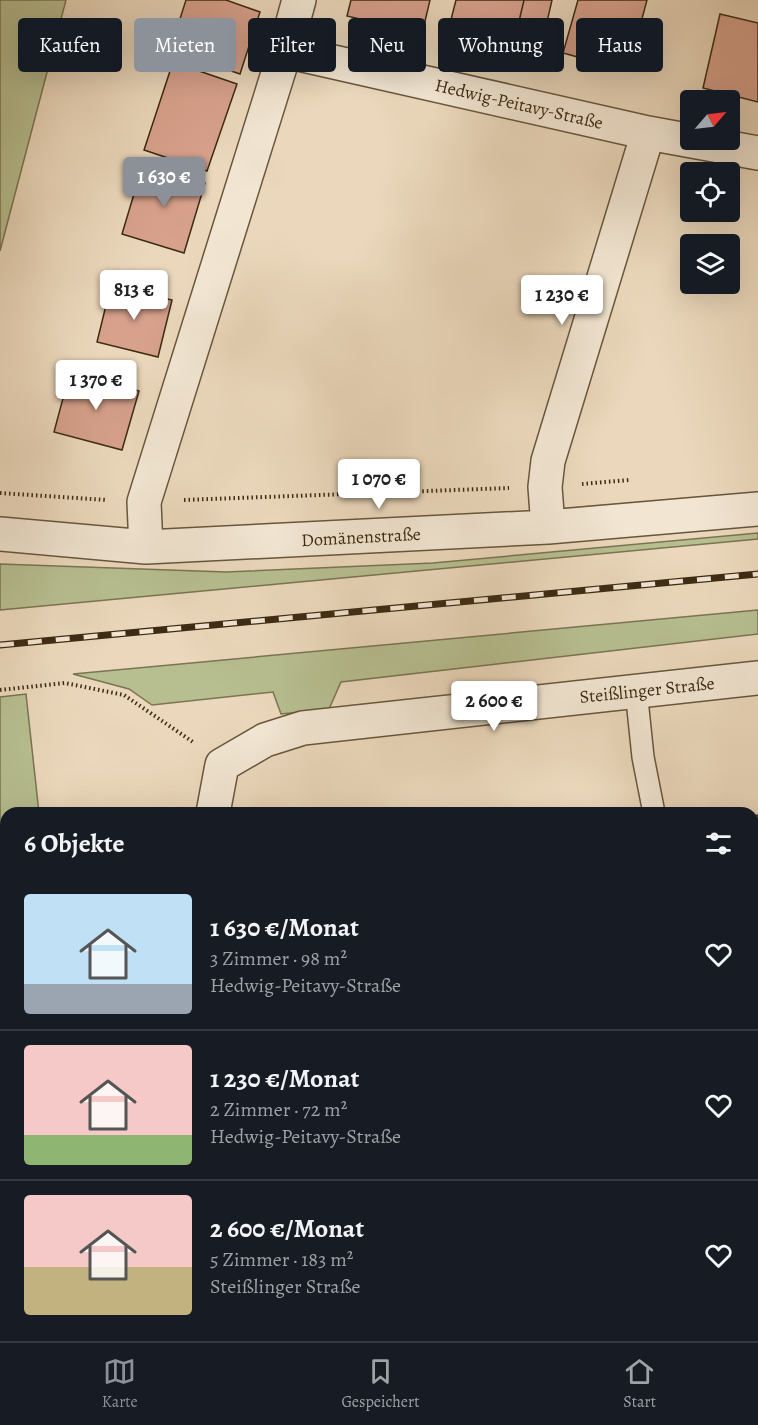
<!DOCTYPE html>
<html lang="de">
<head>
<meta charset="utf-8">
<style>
	body { margin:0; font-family:Alegreya,serif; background:#242831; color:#f1f3f6; height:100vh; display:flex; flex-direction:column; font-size:22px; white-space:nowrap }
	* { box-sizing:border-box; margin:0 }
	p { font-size:20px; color:#9ea1a6 }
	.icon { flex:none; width:33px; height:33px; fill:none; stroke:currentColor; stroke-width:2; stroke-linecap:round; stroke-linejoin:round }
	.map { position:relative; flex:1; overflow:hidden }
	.drawer { position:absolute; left:0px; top:807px; width:759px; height:534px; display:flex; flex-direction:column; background:#171b24; border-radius:18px 18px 0 0; box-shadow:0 6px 24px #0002 }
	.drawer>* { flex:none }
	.top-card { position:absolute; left:18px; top:18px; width:723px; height:54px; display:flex; gap:12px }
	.needle { width:39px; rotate:62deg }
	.tools { position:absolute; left:680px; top:90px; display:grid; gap:12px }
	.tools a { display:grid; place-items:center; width:60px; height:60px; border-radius:6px; background:#171b24; box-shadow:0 6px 24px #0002; font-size:30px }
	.price { position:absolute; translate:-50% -51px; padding:0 14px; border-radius:6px; background:#fff; color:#222; font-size:20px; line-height:39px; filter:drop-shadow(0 2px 3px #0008) }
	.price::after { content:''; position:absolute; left:50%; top:36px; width:18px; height:14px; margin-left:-9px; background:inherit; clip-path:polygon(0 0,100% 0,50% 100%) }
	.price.current { background:#8c9099; color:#fff }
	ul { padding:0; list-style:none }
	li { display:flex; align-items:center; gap:18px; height:150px; padding:0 24px }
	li+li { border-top:2px solid #363941 }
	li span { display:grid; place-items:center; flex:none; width:168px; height:120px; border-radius:6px; color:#555 }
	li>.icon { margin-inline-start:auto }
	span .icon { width:72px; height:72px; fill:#fffc; stroke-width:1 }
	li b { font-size:26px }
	h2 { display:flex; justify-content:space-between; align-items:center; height:72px; padding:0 24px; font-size:26px }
	.tag { padding:0 21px; border-radius:6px; background:#171b24; box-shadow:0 6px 24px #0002; font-size:21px; line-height:54px }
	.tag.current { background:#8c9099; color:#fff }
	.tabs { display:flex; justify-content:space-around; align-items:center; height:84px; border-top:2px solid #363941; background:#171b24; font-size:16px; color:#9ea1a6 }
	.tabs a { display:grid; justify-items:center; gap:3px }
	.tabs .current { color:#8c9099 }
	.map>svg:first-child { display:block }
</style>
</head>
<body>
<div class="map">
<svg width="758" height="1341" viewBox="0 0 758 1341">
	<rect width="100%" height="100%" fill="#ebd8bc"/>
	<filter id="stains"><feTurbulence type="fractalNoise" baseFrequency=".00333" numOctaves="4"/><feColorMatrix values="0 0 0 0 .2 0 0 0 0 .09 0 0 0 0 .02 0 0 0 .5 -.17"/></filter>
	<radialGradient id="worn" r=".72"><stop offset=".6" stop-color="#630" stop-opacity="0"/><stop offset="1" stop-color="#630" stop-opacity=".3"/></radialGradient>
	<!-- green -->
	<path fill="#b7bf91" stroke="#7a7552" stroke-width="1.5" d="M 0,0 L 66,0 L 0,251 Z
		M 758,533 L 758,539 L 0,610 L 0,564 L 226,572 L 433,563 Z
		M 758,610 L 758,634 L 341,682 L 329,709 L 281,714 L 273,692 L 152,705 L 129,689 L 73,674 Z
		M 26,694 L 39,813 L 6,813 L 6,824 L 0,825 L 0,697 Z"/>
	<!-- building -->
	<path fill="#d7a18c" stroke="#3d2b13" stroke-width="1.5" d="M 186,0 L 226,0 L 260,12 L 240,74 L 170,50 Z
		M 351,0 L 430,0 L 422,34 L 347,16 Z
		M 456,0 L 524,0 L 512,51 L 447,35 Z
		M 524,0 L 552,0 L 539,57 L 512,51 Z
		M 578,0 L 647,0 L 628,71 L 563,53 Z
		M 720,14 L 758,23 L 758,102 L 703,88 Z
		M 173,62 L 237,84 L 207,171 L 144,150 Z
		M 143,164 L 205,183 L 184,253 L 122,234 Z
		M 111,285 L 172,300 L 158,357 L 97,342 Z
		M 70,372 L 139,391 L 122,450 L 54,432 Z
		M 758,815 L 758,873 L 753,874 L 753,816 Z
		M 0,891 L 6,894 L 6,970 L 0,967 Z
		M 753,961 L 758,986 L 758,1028 L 753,1029 Z
		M 758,1052 L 758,1110 L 756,1111 L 753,1099 L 753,1053 Z
		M 135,1335 L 209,1335 L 208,1341 L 134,1341 Z
		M 692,1335 L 738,1335 L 740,1341 L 673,1341 Z"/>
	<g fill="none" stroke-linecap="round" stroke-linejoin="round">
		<defs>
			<path id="lane" d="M 636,690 L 643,757 L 654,813
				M 0,1073 L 6,1066
				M 753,1229 L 758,1247
				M 73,1341 L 74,1335"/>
			<path id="street" d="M 285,51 L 299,0
				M 548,527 L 545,487 L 548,461 L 648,133
				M 0,534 L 146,547 L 548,527 L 758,509
				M 146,547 L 144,502 L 285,51 L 648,133 L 758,153
				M 213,813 L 222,765 L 265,740 L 303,728 L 758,678
				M 360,1335 L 362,1341"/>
		</defs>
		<!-- lane casing -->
		<use href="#lane" stroke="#68563d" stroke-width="24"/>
		<!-- street casing -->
		<use href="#street" stroke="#68563d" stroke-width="36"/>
		<!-- path -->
		<path stroke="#3d2b13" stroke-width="4" stroke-dasharray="1.5 3" stroke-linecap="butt" d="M 582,484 L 629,480
			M 0,493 L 107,500
			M 184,500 L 509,488
			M 0,690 L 65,683 L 124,695 L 193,742
			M 753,891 L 758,890
			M 753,1127 L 758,1126"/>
		<!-- lane -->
		<use href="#lane" stroke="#f2e6d3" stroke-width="21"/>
		<!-- street -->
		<use href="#street" stroke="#f2e6d3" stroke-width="33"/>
		<defs>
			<path id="rail" d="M 0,645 L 758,574"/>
		</defs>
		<!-- rail casing -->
		<use href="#rail" stroke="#3d2b13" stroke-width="7"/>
		<!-- rail -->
		<use href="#rail" stroke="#f2e6d3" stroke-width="4.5" stroke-dasharray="14" stroke-linecap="butt"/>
	</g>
	<g text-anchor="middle" stroke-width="4.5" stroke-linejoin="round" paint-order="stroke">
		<!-- street labels -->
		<g font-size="18" fill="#3d2b13" stroke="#f2e6d3">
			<text transform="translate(519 104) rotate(13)" y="6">Hedwig-Peitavy-Straße</text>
			<text transform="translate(361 537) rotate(-3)" y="6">Domänenstraße</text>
			<text transform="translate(647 690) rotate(-6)" y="6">Steißlinger Straße</text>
		</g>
	</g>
	<rect width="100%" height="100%" filter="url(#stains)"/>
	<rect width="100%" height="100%" fill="url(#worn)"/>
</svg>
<div class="tools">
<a><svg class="needle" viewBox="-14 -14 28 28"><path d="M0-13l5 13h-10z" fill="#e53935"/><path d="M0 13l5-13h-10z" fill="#9ea1a6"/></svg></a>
<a><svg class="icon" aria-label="locate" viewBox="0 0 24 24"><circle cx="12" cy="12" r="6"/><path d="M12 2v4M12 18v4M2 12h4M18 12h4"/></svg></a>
<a><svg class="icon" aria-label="layers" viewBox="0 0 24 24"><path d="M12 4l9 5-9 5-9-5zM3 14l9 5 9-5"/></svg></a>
</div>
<b class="price current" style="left:164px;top:208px">1 630 €</b>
<b class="price" style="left:134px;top:321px">813 €</b>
<b class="price" style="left:562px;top:326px">1 230 €</b>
<b class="price" style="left:96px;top:411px">1 370 €</b>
<b class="price" style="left:379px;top:510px">1 070 €</b>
<b class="price" style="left:494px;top:732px">2 600 €</b>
<div class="top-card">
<a class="tag">Kaufen</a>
<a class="tag current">Mieten</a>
<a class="tag">Filter</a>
<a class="tag">Neu</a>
<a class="tag">Wohnung</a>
<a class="tag">Haus</a>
</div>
<section class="drawer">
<h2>6 Objekte<svg class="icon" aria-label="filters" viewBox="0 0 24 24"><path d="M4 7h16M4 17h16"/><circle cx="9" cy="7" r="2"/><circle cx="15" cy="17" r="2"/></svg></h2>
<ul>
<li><span style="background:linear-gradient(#bfe0f5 75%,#9aa5b1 0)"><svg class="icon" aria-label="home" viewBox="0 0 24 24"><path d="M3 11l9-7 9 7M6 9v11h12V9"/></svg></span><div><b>1 630 €/Monat</b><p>3 Zimmer · 98 m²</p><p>Hedwig-Peitavy-Straße</p></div><svg class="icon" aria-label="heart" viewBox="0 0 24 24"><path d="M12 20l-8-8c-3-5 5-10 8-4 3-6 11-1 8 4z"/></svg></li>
<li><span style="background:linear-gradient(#f6c9c9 75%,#8fb573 0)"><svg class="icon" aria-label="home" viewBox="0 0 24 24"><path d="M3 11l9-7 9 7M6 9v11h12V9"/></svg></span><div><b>1 230 €/Monat</b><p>2 Zimmer · 72 m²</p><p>Hedwig-Peitavy-Straße</p></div><svg class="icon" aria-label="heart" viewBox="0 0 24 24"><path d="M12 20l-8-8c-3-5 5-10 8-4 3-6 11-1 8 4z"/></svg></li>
<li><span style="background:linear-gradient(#f6c9c9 60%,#c2b280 0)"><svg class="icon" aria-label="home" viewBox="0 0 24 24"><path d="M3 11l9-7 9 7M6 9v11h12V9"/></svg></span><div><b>2 600 €/Monat</b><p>5 Zimmer · 183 m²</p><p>Steißlinger Straße</p></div><svg class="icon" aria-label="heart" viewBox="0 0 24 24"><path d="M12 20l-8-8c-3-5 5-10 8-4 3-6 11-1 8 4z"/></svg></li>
</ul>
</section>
</div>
<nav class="tabs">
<a class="current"><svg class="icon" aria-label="map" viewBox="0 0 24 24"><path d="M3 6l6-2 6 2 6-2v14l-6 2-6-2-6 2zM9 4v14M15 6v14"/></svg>Karte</a>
<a><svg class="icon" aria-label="saved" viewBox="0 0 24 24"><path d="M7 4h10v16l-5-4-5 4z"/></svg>Gespeichert</a>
<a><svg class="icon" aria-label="home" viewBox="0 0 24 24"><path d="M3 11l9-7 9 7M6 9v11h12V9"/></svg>Start</a>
</nav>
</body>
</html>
